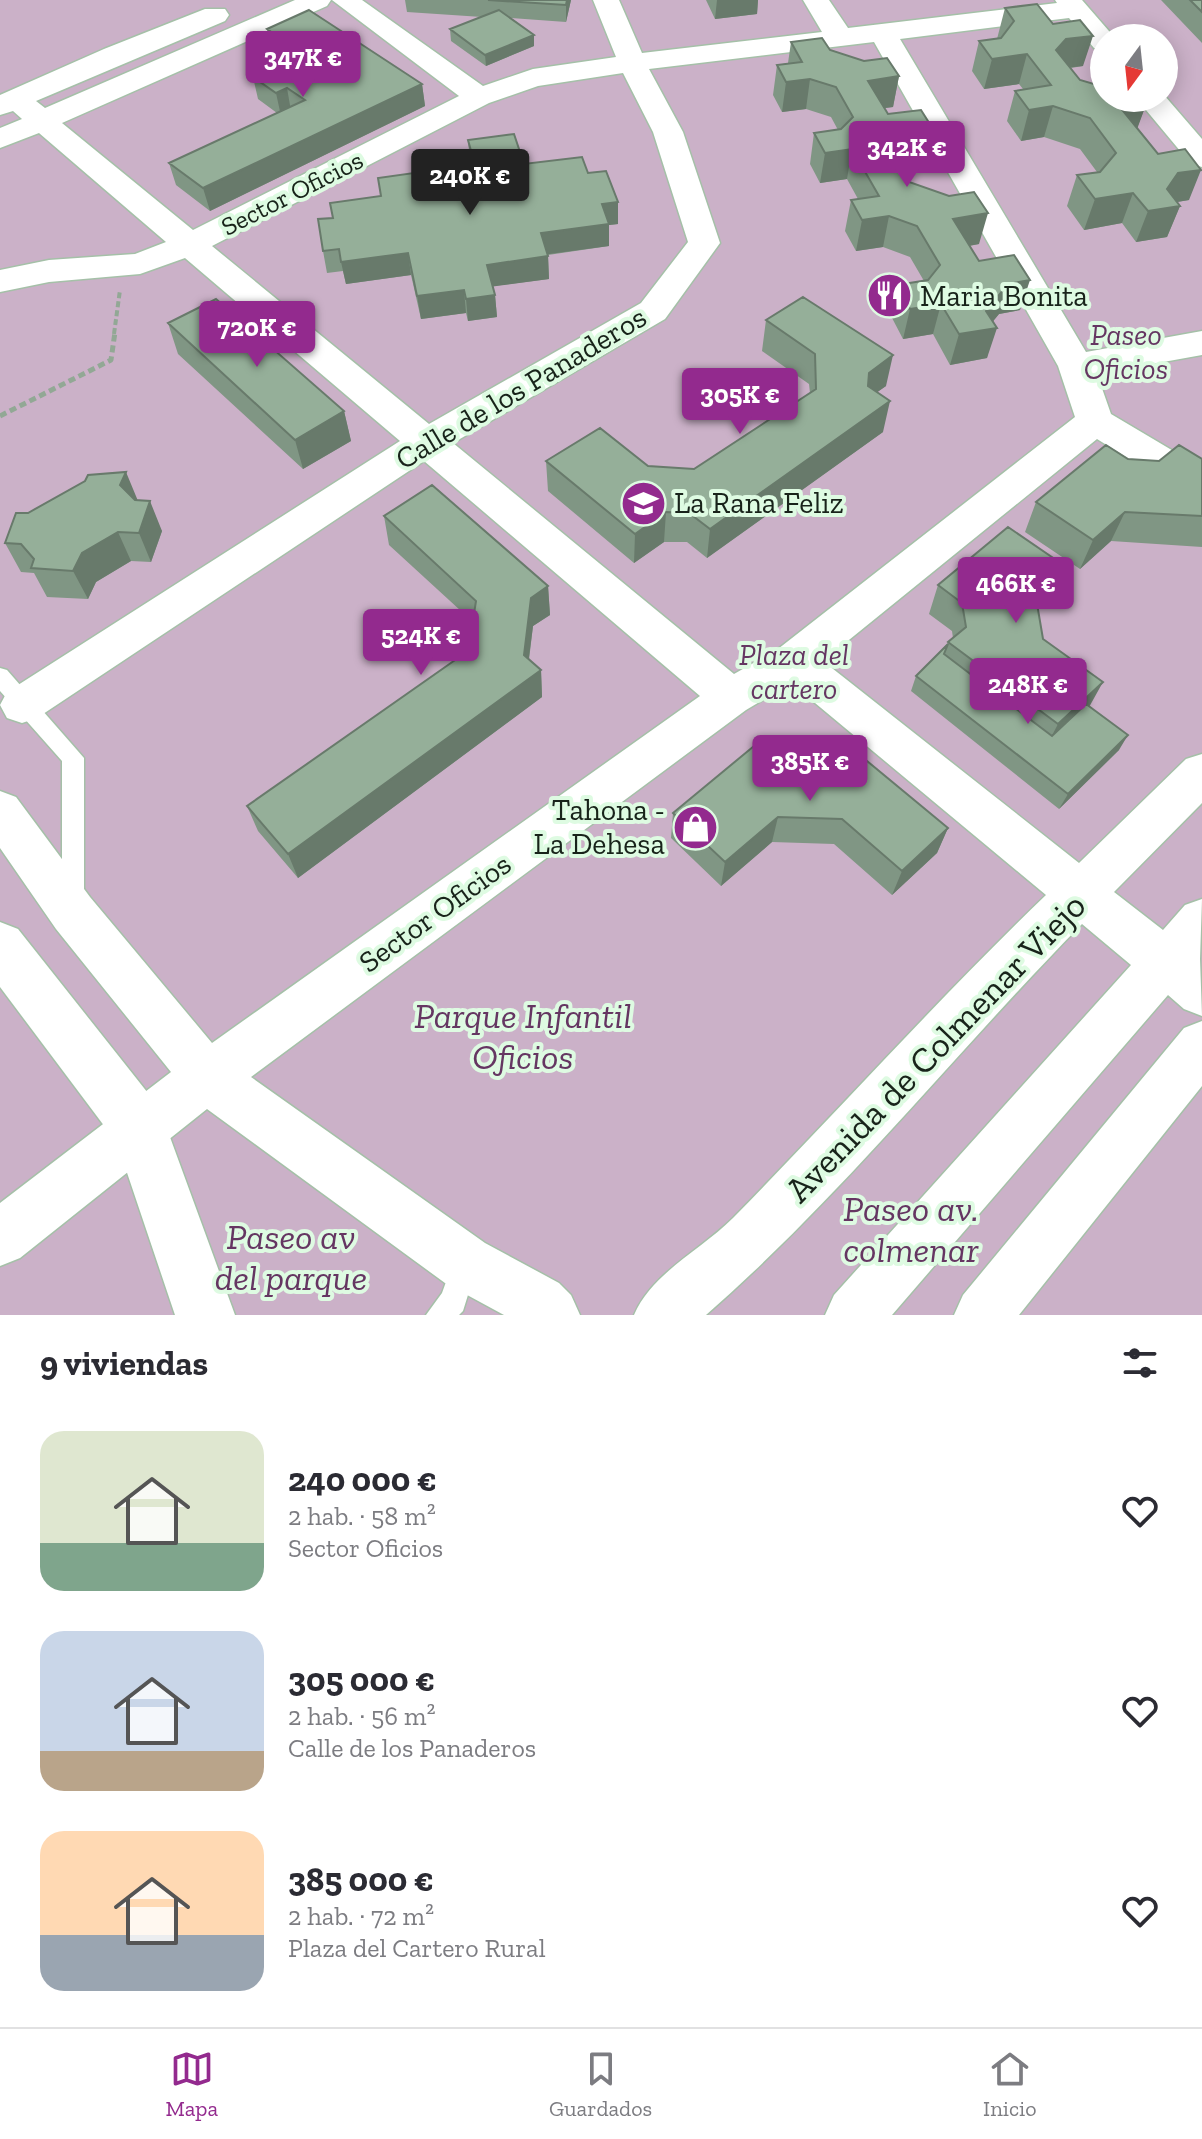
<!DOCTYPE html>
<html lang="es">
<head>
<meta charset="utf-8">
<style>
	body { margin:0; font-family:"Zilla Slab",serif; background:#f7f7f7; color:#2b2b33; height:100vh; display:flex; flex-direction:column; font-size:30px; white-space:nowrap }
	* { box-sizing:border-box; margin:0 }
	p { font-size:26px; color:#7c7c81 }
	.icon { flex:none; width:44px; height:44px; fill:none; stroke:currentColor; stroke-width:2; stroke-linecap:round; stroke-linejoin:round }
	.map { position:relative; height:1315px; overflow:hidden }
	.sheet { display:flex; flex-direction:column; background:#fff; flex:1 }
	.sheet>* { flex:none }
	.needle { width:52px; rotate:195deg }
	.tools { position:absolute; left:1090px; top:24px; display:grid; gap:16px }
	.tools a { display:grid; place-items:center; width:88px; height:88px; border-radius:50%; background:#fff; box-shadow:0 4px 20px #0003; font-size:40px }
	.price { position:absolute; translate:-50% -68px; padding:0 18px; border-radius:8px; background:#932a8e; color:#fff; font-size:26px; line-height:52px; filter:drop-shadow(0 2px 4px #0008) }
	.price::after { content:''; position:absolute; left:50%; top:48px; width:24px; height:18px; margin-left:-12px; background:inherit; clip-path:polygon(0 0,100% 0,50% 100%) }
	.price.selected { background:#222; color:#fff }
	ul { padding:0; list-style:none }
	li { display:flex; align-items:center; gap:24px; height:200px; padding:0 40px }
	li span { display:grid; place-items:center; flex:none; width:224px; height:160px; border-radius:24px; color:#555 }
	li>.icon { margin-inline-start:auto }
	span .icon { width:96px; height:96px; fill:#fffc; stroke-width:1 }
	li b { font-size:34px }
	h2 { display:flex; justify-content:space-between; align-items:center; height:96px; padding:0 40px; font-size:34px }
	.menu { display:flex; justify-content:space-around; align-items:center; height:112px; border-top:2px solid #e1e1e2; background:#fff; font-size:22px; color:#7c7c81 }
	.menu a { display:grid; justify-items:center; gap:4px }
	.menu .selected { color:#932a8e }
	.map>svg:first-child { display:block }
</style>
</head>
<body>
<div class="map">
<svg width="1202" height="1315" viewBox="0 0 1202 1315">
	<rect width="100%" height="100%" fill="#d1edd5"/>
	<!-- green -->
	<path fill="#cbb1c8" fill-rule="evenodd" d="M 0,0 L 1202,0 L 1202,1315 L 0,1315 ZM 1104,38 L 1164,38 L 1164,98 L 1104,98 Z"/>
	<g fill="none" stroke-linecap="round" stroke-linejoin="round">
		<defs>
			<path id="lane" d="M 0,668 L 7,670 L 84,758 L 84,901 L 81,908 L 73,911 L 65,908 L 62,901 L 62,761 L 0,691 Z
				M 464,1253 L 473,1257 L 477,1266 L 463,1311 L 459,1315 L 426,1315 L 442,1293 L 455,1257 Z"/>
			<path id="street" d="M 295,0 L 331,0 L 327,6 L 62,123 L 193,230 L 459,96 L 332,0 L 362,0 L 483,86 L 533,69 L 616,57 L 593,0 L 619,0 L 642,53 L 822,32 L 803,0 L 829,0 L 848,28 L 1057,3 L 1055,0 L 1082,0 L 1115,38 L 1104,38 L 1104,50 L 1094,48 L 1069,18 L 900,39 L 1086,352 L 1202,331 L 1202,355 L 1097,374 L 1111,414 L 1202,468 L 1202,500 L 1189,496 L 1097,439 L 823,661 L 1079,863 L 1186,759 L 1202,754 L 1202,803 L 1114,892 L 1163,930 L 1185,905 L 1202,899 L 1200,959 L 1202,1016 L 1184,1009 L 1168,995 L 892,1315 L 825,1315 L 834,1295 L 1131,965 L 1082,924 C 955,1053 842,1196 706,1315 L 634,1315 C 652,1273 701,1250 733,1218 C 838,1111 938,999 1046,895 L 791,683 L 746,710 L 251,1077 L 485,1243 L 559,1283 L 571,1295 L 580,1315 L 504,1315 L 445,1283 L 207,1109 L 20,1258 L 0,1266 L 0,1203 L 171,1072 L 56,929 L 0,848 L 0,791 L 16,797 L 90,897 L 212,1043 L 700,696 L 424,461 L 37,718 L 22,723 L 7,718 L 0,705 L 7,692 L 400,441 L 185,258 L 140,274 L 49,282 L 0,292 L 0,270 L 49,260 L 135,254 L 166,242 L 39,133 L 0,148 L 0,128 L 22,119 L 13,111 L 0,115 L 0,95 L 104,49 L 205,9 L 225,9 L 229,15 L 225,21 L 36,101 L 45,108 ZM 874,42 L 1058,366 L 1075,417 L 778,649 L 734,674 L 453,443 L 665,319 L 720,243 L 683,132 L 649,69 ZM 623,73 L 653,132 L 688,242 L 641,303 L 429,424 L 212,246 L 489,103 L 538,86 Z
				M 1164,95 L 1202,139 L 1202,167 L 1191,164 L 1136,98 L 1164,98 Z
				M 1202,1021 L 1202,1086 L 1019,1315 L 954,1315 L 963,1295 L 1184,1028 Z"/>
			<path id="secondary" d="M 0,922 L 18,929 L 159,1107 L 235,1315 L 175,1315 L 117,1143 L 0,987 Z"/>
		</defs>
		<!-- lane casing -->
		<use href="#lane" stroke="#a5c0a8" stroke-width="3"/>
		<!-- street casing -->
		<use href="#street" stroke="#a5c0a8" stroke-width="3"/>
		<!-- secondary casing -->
		<use href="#secondary" stroke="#a5c0a8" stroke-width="3"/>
		<!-- path-far1 -->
		<path stroke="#92a895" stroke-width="4" stroke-dasharray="6 3" stroke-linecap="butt" d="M 114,334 L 120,290"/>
		<!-- path -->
		<path stroke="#92a895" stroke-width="5" stroke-dasharray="7 4" stroke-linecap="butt" d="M 0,416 L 111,360 L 115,332"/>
		<!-- lane -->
		<use href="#lane" fill="#fff" fill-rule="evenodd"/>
		<!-- street -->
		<use href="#street" fill="#fff" fill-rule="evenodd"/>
		<!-- secondary -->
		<use href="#secondary" fill="#fff" fill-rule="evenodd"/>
	</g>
	<!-- wall -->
	<path fill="#809684" d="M 405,0 L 571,0 L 566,22 L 511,18 L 534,35 L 534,46 L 486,66 L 451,41 L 450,29 L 482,17 L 407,12 Z
		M 706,0 L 758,0 L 757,14 L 715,19 Z
		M 1161,0 L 1202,0 L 1202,43 Z
		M 1005,8 L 1083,66 L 1071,68 L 1080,80 L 1147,102 L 1137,128 L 1189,200 L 1177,202 L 1180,206 L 1167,237 L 1136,242 L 1122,223 L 1084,230 L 1067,206 L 1077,175 L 1097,172 L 1080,149 L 1044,137 L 1021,141 L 1007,121 L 1015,91 L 1023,89 L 1019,84 L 984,89 L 972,71 L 979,41 L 997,39 Z
		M 267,29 L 422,84 L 425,106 L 210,211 L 176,185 L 169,163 L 277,113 L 258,99 L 253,77 L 287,62 L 271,51 Z
		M 791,42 L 830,50 L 899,76 L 893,107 L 884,108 L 888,114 L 933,129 L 926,160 L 900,164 L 899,165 L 909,182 L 979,244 L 969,246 L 979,261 L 1020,310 L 999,314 L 993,321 L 987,358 L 950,365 L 933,334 L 903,339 L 891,316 L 897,285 L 924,281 L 910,257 L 883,247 L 856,251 L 845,231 L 851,200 L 858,199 L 847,179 L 820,183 L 810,164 L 814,133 L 838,130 L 831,117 L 806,109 L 782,112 L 773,95 L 777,65 L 788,63 Z
		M 468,140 L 524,164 L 588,173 L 618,202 L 618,224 L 609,225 L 609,246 L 548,255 L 549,279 L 493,286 L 495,295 L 497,317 L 468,321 L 466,313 L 421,319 L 411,275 L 346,284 L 343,271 L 327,273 L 323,251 L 333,218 L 381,196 L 378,178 L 448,195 L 478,191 L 470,162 Z
		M 766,320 L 886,386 L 877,392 L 883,432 L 707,558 L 687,542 L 664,542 L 634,563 L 548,491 L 546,461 L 694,469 L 810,393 L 809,384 L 762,351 Z
		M 168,323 L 344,411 L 351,441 L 303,469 L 178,354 Z
		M 1128,459 L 1159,461 L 1202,459 L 1202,547 L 1111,541 L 1080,569 L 1025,532 L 1036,502 Z
		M 138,500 L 162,531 L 151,562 L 131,561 L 96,582 L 88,599 L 47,597 L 34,573 L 21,572 L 5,543 L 28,513 Z
		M 384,516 L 548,586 L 550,615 L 533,626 L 529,660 L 541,670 L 542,697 L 298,878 L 258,831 L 247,806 L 468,651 L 473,622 L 389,545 Z
		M 1065,566 L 1052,595 L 1038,608 L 1043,639 L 1119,750 L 1059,809 L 911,691 L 916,676 L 953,638 L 952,631 L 929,614 L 938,585 Z
		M 771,761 L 948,828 L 937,853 L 892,895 L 834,844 L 772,842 L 721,886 L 671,838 L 673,813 Z"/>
	<!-- shaded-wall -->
	<path fill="#687a6b" d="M 567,0 L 571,0 L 566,22 L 566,5 Z
		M 717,0 L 758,0 L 757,14 L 715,19 Z
		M 534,35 L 534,46 L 486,66 L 485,55 Z
		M 1093,36 L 1083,66 L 1057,69 L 1056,50 L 1066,39 Z
		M 1027,54 L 1019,84 L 984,89 L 992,59 Z
		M 899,76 L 893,107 L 862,111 L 868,81 Z
		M 810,79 L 806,109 L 782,112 L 786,82 Z
		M 422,84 L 425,106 L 210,211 L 203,188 Z
		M 287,88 L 291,111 L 281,116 L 276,93 Z
		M 1147,102 L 1136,132 L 1119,106 Z
		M 1053,106 L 1044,137 L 1021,141 L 1029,110 Z
		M 933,129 L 926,160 L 900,164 L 885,183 L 891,152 L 907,133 Z
		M 852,149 L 847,179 L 820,183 L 825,153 Z
		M 1201,170 L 1189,200 L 1165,204 L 1180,206 L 1167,237 L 1136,242 L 1148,211 L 1167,189 L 1178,173 Z
		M 1133,193 L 1122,223 L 1084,230 L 1095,199 Z
		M 618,202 L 618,224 L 609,225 L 609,246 L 542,255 L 541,233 L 602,204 Z
		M 988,213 L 979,244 L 945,250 L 953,219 Z
		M 889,216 L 883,247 L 856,251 L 862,220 Z
		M 408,253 L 411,275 L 346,284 L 341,262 Z
		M 548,256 L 549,279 L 489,287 L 487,265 Z
		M 1030,280 L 1020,310 L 999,314 L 986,330 L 997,328 L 987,358 L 950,365 L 959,334 L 986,311 L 1008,284 Z
		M 464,290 L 466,313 L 421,319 L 417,296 Z
		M 495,295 L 497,317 L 468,321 L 466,299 Z
		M 941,304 L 933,334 L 903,339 L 910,309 Z
		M 893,355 L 886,386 L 862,403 L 869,373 Z
		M 890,401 L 883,432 L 707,558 L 710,529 Z
		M 344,411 L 351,441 L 303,469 L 295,440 Z
		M 126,472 L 138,501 L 133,514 L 120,485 Z
		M 150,501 L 162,531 L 151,562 L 139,533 Z
		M 666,512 L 664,542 L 634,563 L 635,534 Z
		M 1125,512 L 1111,541 L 1080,569 L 1093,540 Z
		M 118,532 L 131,561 L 96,582 L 88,599 L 73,571 L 82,553 Z
		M 1065,566 L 1052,595 L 1023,621 L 1035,592 Z
		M 548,586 L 550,615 L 533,626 L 526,680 L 541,670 L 542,697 L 298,878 L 288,854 L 524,655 L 531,598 Z
		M 1103,682 L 1088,709 L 1044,751 L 1058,724 Z
		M 1128,735 L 1119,750 L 1059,809 L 1068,794 Z
		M 778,817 L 772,842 L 721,886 L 725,862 Z
		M 948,828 L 937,853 L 892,895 L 902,871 Z"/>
	<!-- building -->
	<path fill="#95af99" stroke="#687a6b" stroke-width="2" d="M 488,0 L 567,0 L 566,5 Z
		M 1190,0 L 1202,0 L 1202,12 Z
		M 1037,4 L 1053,24 L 1080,20 L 1093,36 L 1066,39 L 1056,50 L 1080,80 L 1104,87 L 1104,98 L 1144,98 L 1147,102 L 1119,106 L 1158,154 L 1185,149 L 1201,170 L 1178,173 L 1167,189 L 1180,206 L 1148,211 L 1133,193 L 1095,199 L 1077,175 L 1100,172 L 1116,153 L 1090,118 L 1053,106 L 1029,110 L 1015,91 L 1051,85 L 1027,54 L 992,59 L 979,41 L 1001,38 L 1014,21 L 1005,8 Z
		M 309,10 L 422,84 L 203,188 L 169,163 L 305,100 L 287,88 L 276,93 L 253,77 L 287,62 L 313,80 L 331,72 L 267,29 Z
		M 499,10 L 534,35 L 485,55 L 450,29 Z
		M 822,38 L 830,50 L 864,61 L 887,58 L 899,76 L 868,81 L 888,114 L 921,110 L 933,129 L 907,133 L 891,152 L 909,182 L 949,196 L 974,192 L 988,213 L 953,219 L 979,261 L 1014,255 L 1030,280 L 1008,284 L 986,311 L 997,328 L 959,334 L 941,304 L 910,309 L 897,285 L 928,280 L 940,265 L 917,226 L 889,216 L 862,220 L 851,200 L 879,196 L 852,149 L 825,153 L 814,133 L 841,129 L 853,117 L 836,87 L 810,79 L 786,82 L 777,65 L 802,62 L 791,42 Z
		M 514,134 L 524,164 L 582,157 L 588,173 L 606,171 L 618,202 L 602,204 L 609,224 L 541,233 L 548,256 L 487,265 L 495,295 L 466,299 L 464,290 L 417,296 L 408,253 L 341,262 L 339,249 L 323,251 L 318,219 L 333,218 L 330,203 L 381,196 L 378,178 L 442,169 L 448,195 L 482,191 L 468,140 Z
		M 803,297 L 893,355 L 869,373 L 868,386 L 890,401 L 710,529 L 689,513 L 666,512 L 635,534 L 546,461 L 600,428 L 648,466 L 694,469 L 816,389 L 815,354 L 766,320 Z
		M 216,299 L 344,411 L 295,440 L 168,323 Z
		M 1106,445 L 1128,459 L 1159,461 L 1179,445 L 1202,459 L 1202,516 L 1125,512 L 1093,540 L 1036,502 Z
		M 126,472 L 120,485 L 135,500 L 150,501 L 139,533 L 118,532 L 82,553 L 73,571 L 31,568 L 34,559 L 21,544 L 5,543 L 16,513 L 28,513 L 85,481 L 88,475 Z
		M 432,485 L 548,586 L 531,598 L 524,655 L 541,670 L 288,854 L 247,806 L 468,651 L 476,601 L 384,516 Z
		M 1008,527 L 1065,566 L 1035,592 L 1043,639 L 1103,682 L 1058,724 L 948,642 L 966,627 L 962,603 L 938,585 Z
		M 948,644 L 944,654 L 1052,736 L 1086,704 L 1128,735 L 1068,794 L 916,676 Z
		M 838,737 L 948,828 L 902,871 L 842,819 L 778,817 L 725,862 L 673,813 L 754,746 L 771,761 L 813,760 Z"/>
	<!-- icons -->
	<defs>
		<symbol id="restaurant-disc" viewBox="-11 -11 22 22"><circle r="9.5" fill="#932a8e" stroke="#defbe2"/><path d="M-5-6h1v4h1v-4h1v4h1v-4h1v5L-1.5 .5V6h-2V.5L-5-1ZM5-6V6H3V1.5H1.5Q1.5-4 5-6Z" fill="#fff"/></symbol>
		<symbol id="school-disc" viewBox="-11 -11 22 22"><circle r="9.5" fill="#932a8e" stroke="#defbe2"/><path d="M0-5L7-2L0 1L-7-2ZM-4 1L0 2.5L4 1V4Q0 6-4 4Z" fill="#fff"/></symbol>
		<symbol id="shop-disc" viewBox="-11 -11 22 22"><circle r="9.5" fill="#932a8e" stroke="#defbe2"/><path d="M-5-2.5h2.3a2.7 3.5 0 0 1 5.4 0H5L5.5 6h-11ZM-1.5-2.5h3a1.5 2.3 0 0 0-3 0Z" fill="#fff"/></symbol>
	</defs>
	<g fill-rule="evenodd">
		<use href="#restaurant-disc" x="864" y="270" width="51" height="51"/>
		<use href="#school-disc" x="618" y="478" width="51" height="51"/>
		<use href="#shop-disc" x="670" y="802" width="51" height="51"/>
	</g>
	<g text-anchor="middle" stroke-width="8" stroke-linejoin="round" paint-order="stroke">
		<!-- far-street labels -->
		<g font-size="26" fill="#18231a" stroke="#defbe2">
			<text transform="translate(292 193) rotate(-27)" y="9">Sector Oficios</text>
		</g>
		<!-- poi labels -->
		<g font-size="30" fill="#18231a" stroke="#defbe2" text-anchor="start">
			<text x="920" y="306">Maria Bonita</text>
			<text x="674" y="513">La Rana Feliz</text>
			<text x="665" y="820" text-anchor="end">Tahona -<tspan x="665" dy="34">La Dehesa</tspan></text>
		</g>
		<!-- park labels -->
		<g font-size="30" font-style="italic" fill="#653662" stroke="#defbe2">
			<text x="1126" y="345">Paseo<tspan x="1126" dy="34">Oficios</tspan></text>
			<text x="794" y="665">Plaza del<tspan x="794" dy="34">cartero</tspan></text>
		</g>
		<!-- street labels -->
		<g font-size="30" fill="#18231a" stroke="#defbe2">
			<text transform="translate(521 388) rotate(-31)" y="10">Calle de los Panaderos</text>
			<text transform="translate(435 913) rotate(-36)" y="10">Sector Oficios</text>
		</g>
		<!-- near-park labels -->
		<g font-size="36" font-style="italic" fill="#653662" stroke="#defbe2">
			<text x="523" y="1028">Parque Infantil<tspan x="523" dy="41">Oficios</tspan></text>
			<text x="911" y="1221">Paseo av.<tspan x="911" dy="41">colmenar</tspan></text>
			<text x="291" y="1249">Paseo av<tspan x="291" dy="41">del parque</tspan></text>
		</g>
		<!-- near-street labels -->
		<g font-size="36" fill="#18231a" stroke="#defbe2">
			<text transform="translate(935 1047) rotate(-46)" y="13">Avenida de Colmenar Viejo</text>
		</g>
	</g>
</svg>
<div class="tools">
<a><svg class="needle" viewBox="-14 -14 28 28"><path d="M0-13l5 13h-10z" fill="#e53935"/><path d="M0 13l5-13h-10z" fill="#7c7c81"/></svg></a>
</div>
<b class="price" style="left:303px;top:99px">347K €</b>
<b class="price" style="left:907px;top:189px">342K €</b>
<b class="price selected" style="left:470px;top:217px">240K €</b>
<b class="price" style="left:257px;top:369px">720K €</b>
<b class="price" style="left:740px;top:436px">305K €</b>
<b class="price" style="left:1016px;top:625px">466K €</b>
<b class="price" style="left:421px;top:677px">524K €</b>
<b class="price" style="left:1028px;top:726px">248K €</b>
<b class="price" style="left:810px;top:803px">385K €</b>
</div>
<section class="sheet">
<h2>9 viviendas<svg class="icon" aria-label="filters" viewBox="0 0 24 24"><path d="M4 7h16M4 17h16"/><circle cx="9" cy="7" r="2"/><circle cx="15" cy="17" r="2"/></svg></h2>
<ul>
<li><span style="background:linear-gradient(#dfe7d0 70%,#7fa58c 0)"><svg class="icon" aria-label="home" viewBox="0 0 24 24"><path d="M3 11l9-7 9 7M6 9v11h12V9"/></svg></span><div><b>240 000 €</b><p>2 hab. · 58 m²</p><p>Sector Oficios</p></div><svg class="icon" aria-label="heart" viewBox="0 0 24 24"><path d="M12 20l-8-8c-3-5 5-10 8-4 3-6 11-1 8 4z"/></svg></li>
<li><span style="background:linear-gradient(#c9d6e8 75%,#b9a48a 0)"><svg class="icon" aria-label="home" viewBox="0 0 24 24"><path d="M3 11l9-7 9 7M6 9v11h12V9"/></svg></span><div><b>305 000 €</b><p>2 hab. · 56 m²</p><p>Calle de los Panaderos</p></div><svg class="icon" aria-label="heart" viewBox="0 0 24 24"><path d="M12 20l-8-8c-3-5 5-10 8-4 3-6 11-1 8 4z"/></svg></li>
<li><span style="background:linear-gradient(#ffd9b3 65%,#9aa5b1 0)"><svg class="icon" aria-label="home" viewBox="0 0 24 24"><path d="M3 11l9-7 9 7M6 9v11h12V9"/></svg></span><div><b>385 000 €</b><p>2 hab. · 72 m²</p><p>Plaza del Cartero Rural</p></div><svg class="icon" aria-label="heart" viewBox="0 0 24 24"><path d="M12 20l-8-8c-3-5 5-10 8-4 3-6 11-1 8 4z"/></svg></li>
</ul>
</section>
<nav class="menu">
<a class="selected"><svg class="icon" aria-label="map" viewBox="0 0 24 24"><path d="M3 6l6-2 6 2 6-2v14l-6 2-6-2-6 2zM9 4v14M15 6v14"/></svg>Mapa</a>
<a><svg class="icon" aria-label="saved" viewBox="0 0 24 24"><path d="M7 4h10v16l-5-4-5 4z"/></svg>Guardados</a>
<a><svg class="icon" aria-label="home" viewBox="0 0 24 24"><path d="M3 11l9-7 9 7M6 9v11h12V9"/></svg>Inicio</a>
</nav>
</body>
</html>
